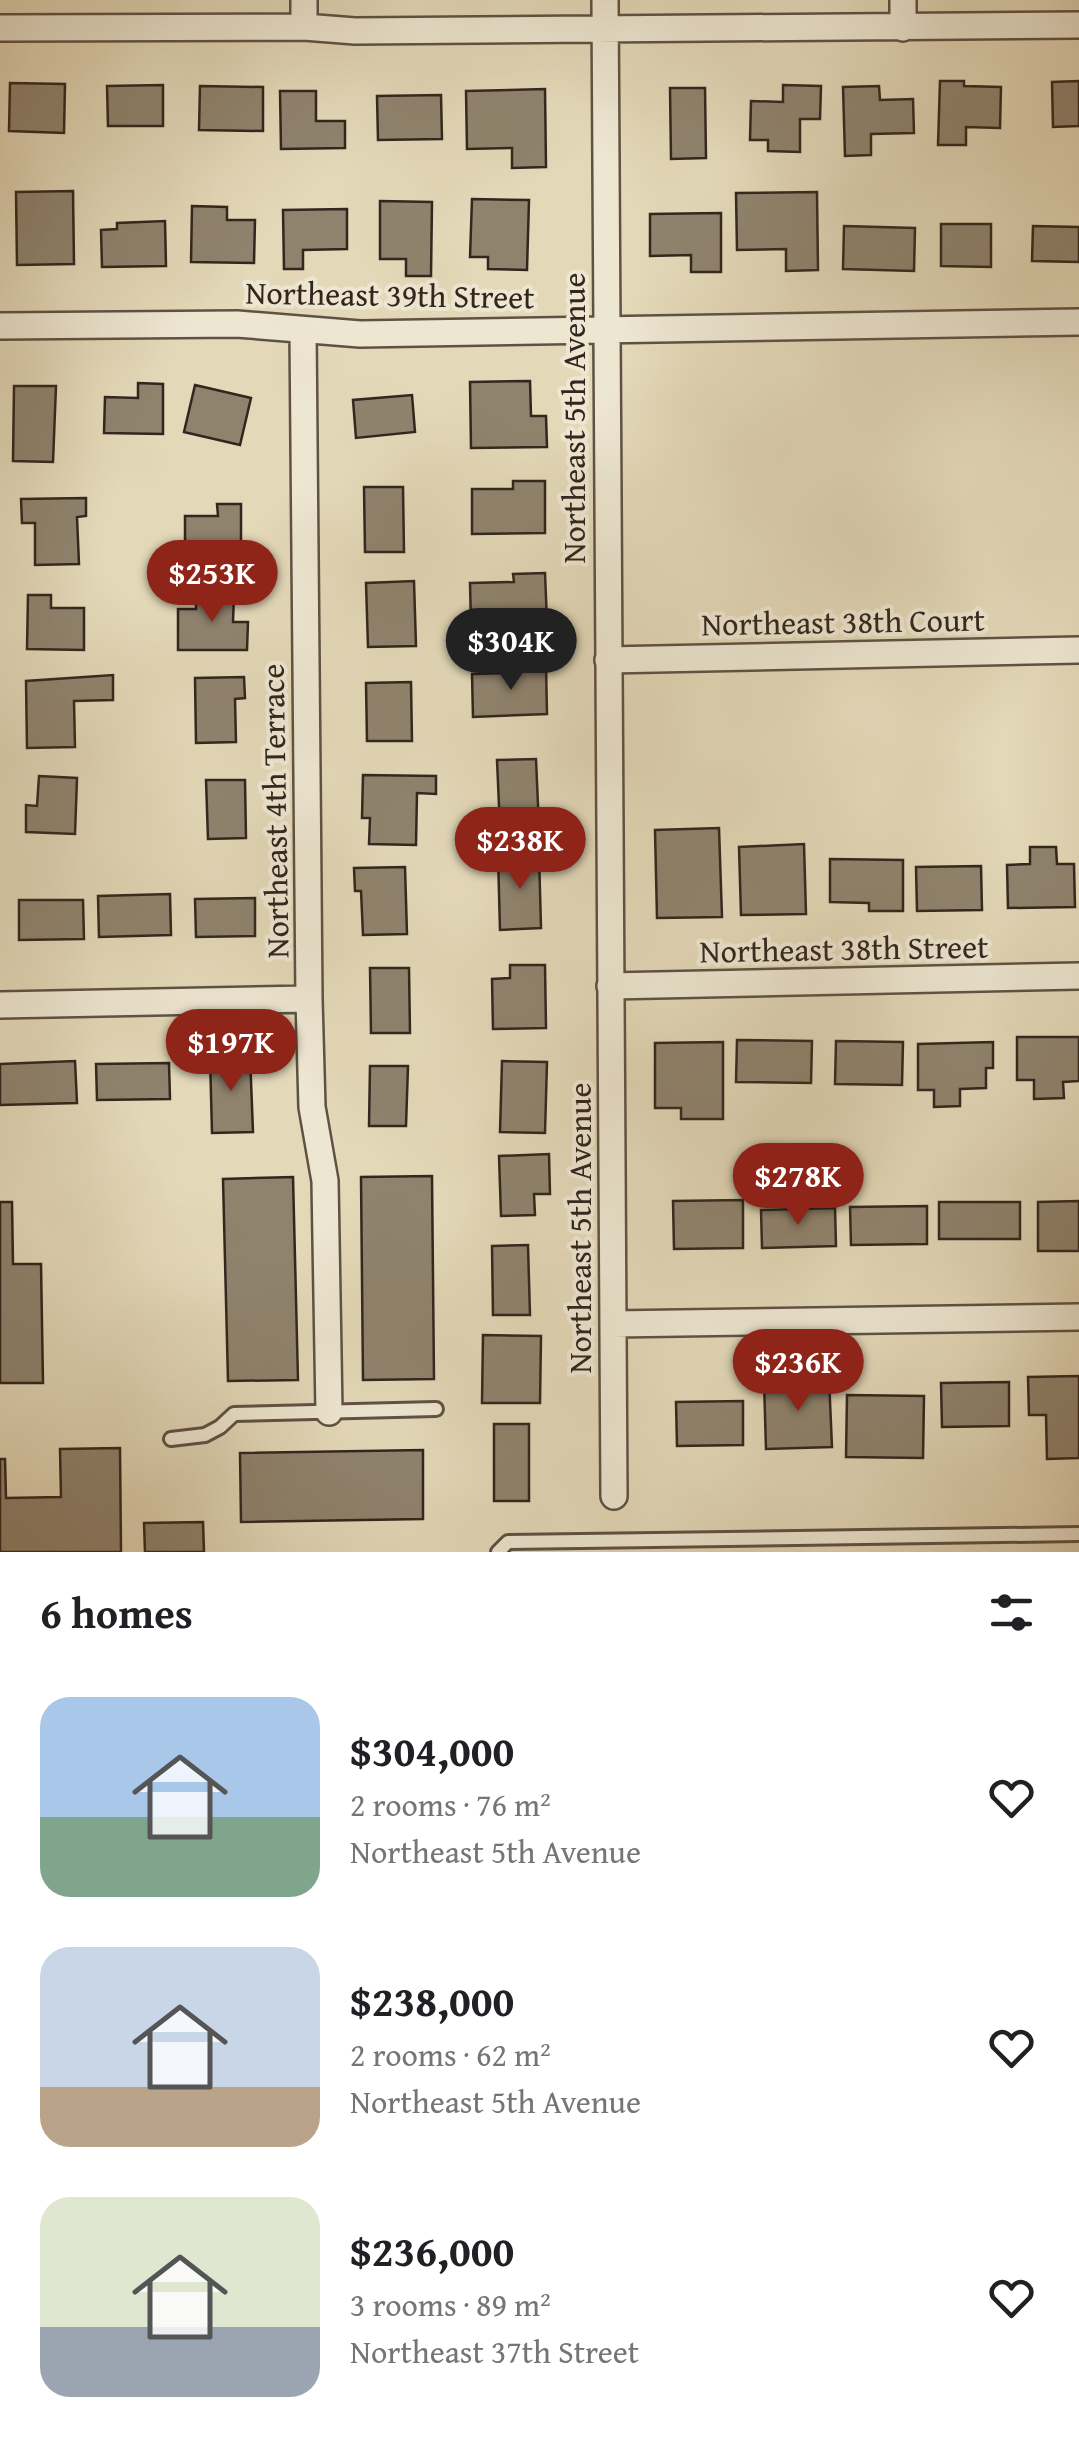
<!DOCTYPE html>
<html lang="en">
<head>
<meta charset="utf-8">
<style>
	body { margin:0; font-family:"Gentium Book Plus",serif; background:#f2f2f2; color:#202124; height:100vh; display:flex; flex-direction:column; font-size:38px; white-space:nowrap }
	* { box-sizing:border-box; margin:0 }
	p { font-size:32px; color:#757577 }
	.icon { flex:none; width:55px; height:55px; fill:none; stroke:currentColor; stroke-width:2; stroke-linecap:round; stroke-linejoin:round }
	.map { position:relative; height:1552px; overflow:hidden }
	.drawer { display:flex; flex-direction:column; background:#fff; flex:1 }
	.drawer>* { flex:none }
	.price { position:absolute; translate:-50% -85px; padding:0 22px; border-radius:35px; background:#8f2418; color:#fff; font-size:32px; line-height:65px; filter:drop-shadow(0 2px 5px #0008) }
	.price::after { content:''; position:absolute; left:50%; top:60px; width:30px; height:22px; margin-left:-15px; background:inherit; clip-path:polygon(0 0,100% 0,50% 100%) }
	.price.active { background:#222; color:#fff }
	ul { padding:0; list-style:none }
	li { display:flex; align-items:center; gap:30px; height:250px; padding:0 40px }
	li span { display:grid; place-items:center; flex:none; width:280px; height:200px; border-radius:30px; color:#555 }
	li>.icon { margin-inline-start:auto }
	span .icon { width:120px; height:120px; fill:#fffc; stroke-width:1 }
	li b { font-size:42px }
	h2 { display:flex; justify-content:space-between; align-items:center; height:120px; padding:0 40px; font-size:42px }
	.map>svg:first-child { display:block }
</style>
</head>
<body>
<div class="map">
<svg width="1079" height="1552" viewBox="0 0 1079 1552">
	<rect width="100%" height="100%" fill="#e3d8b8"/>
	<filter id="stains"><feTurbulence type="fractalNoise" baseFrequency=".002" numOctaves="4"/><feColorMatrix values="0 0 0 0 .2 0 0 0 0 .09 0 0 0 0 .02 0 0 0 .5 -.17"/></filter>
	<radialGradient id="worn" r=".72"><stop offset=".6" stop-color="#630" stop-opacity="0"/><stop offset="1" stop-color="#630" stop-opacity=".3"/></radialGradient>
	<!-- building -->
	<path fill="#8f836e" stroke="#33261e" stroke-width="2.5" d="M 940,81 L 964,81 L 964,86 L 1001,87 L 1000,128 L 966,127 L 966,145 L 938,145 Z
		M 1079,81 L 1079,126 L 1053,127 L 1052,82 Z
		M 10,83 L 65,84 L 64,133 L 9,131 Z
		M 163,85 L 163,126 L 108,126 L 107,86 Z
		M 783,85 L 821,86 L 820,119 L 800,119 L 800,152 L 768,151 L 768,140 L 750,140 L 751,101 L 783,102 Z
		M 200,86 L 263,87 L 263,131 L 199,130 Z
		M 879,86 L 880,100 L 913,99 L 914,133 L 871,134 L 871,155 L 845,156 L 843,87 Z
		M 670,88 L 705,88 L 706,158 L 671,159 Z
		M 545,89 L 546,167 L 512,168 L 512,148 L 467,149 L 466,91 Z
		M 280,91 L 316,91 L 316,121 L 345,121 L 345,148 L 281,149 Z
		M 441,95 L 442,139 L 378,140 L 377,96 Z
		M 73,191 L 74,264 L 17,265 L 16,192 Z
		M 817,192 L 818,270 L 786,271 L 786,249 L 737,250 L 736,193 Z
		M 472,199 L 529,200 L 527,270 L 488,269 L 488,257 L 470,257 Z
		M 380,201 L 432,202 L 431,276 L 406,276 L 406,259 L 380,259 Z
		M 192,206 L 227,207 L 227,220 L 255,220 L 254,263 L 191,262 Z
		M 347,209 L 347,249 L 303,250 L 303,269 L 284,269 L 283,210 Z
		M 721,213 L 721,272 L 691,272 L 691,255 L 650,256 L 650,214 Z
		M 165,221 L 166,266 L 102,267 L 101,230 L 117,229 L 117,223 Z
		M 941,224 L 991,224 L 991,267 L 941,266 Z
		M 844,226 L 915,228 L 914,271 L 843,269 Z
		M 1033,226 L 1079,227 L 1079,262 L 1032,261 Z
		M 530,381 L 531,416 L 546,416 L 547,447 L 471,448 L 470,382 Z
		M 138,383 L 163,384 L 163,434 L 104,433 L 105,397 L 138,398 Z
		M 195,385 L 251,398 L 240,445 L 184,432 Z
		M 14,386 L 56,386 L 53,462 L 13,461 Z
		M 412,395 L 415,432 L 356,438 L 353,400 Z
		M 513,481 L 545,481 L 545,533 L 472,534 L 472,489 L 513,489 Z
		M 364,487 L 403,487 L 404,552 L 365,552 Z
		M 86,498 L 86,516 L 77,517 L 79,564 L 35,565 L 35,523 L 22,523 L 21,499 Z
		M 217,504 L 241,504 L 241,550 L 185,551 L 185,516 L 218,516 Z
		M 545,573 L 547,622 L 471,624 L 470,583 L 514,582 L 513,574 Z
		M 414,581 L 416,646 L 368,647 L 366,583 Z
		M 196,593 L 234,594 L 233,622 L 248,622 L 247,650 L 178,650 L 178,609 L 196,609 Z
		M 28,595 L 51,595 L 51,608 L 84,608 L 84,650 L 27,649 Z
		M 546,665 L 547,714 L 473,717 L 472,674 L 515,673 L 515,666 Z
		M 113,675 L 113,700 L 74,701 L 75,747 L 27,748 L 26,681 Z
		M 244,677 L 245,698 L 235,699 L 236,742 L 196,743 L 195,678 Z
		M 411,682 L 412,741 L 367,741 L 366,683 Z
		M 536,759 L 539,828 L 500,829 L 497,760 Z
		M 363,775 L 436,776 L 436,794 L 417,793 L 416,845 L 369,844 L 370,818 L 362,818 Z
		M 39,776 L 77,778 L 75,834 L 26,832 L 26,805 L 37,806 Z
		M 206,780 L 245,780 L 246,838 L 208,839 Z
		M 719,828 L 722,917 L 657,918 L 655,830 Z
		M 804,844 L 806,914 L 741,915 L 739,847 Z
		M 1030,847 L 1056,847 L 1057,864 L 1074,864 L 1075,907 L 1008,908 L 1007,865 L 1030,864 Z
		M 539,854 L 541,928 L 500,930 L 498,856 Z
		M 830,859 L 903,860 L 903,911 L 869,911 L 869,903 L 830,902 Z
		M 981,866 L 982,910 L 917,911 L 916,867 Z
		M 405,867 L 407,934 L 363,935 L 361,891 L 355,891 L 354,868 Z
		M 170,894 L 171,935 L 99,937 L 98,896 Z
		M 255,898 L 255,936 L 196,937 L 195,899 Z
		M 19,900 L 83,900 L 84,939 L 19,940 Z
		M 510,965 L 545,965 L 546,1028 L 493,1029 L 492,979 L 510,978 Z
		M 370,968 L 409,968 L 410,1033 L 371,1033 Z
		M 1017,1037 L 1079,1037 L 1079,1081 L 1063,1082 L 1064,1098 L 1034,1099 L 1034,1080 L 1017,1080 Z
		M 737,1040 L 812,1041 L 811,1083 L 736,1082 Z
		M 836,1041 L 903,1042 L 902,1085 L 835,1084 Z
		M 723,1042 L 723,1119 L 681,1119 L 681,1108 L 655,1108 L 655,1043 Z
		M 993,1042 L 993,1068 L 986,1068 L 986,1088 L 960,1089 L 960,1106 L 934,1107 L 934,1090 L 918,1090 L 918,1044 Z
		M 250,1055 L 253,1132 L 212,1133 L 210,1056 Z
		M 75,1061 L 77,1103 L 0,1105 L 0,1064 Z
		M 502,1061 L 547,1062 L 545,1133 L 500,1132 Z
		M 169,1063 L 170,1099 L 97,1100 L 96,1064 Z
		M 370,1066 L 408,1066 L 406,1126 L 369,1126 Z
		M 549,1154 L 550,1194 L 534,1194 L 535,1215 L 501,1216 L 499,1156 Z
		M 432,1176 L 434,1379 L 363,1380 L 361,1177 Z
		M 293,1177 L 298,1380 L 228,1381 L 223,1179 Z
		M 743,1200 L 743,1248 L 674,1249 L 673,1201 Z
		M 1079,1201 L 1079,1251 L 1038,1251 L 1038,1202 Z
		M 0,1202 L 12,1202 L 13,1264 L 41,1264 L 43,1383 L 0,1383 Z
		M 939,1202 L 1020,1202 L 1020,1239 L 939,1239 Z
		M 927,1206 L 927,1244 L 851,1245 L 850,1207 Z
		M 835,1208 L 836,1246 L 762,1248 L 761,1210 Z
		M 528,1245 L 530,1315 L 493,1315 L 492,1246 Z
		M 483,1335 L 541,1336 L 540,1403 L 482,1403 Z
		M 1079,1376 L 1079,1458 L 1047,1459 L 1046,1415 L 1029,1415 L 1028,1377 Z
		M 829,1378 L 832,1447 L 766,1449 L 764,1381 Z
		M 1009,1382 L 1009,1426 L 942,1427 L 941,1383 Z
		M 847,1395 L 924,1396 L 923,1458 L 846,1457 Z
		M 743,1401 L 743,1445 L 677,1446 L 676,1402 Z
		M 494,1424 L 529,1424 L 529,1501 L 494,1501 Z
		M 120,1448 L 121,1552 L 0,1552 L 0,1459 L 5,1459 L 6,1498 L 61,1497 L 60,1449 Z
		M 423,1450 L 423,1519 L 241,1522 L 240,1453 Z
		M 203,1522 L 204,1552 L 145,1552 L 144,1523 Z"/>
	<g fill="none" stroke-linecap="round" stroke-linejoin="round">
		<defs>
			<path id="lane" d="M 171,1439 L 205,1435 L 220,1427 L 234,1414 L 436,1409
				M 498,1552 L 508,1542 L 1079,1534"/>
			<path id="street" d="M 304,0 L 304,27
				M 605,0 L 614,1496
				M 903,0 L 903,28
				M 0,28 L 304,27 L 355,31 L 1079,25
				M 0,326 L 237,324 L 360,334 L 1079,322
				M 303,330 L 309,999 L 312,1107 L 325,1181 L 329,1412
				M 608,660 L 1079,650
				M 610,986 L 1079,976
				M 0,1005 L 309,999
				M 613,1324 L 1079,1317"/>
		</defs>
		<!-- lane casing -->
		<use href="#lane" stroke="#5f5244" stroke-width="18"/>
		<!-- street casing -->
		<use href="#street" stroke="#5f5244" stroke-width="30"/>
		<!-- lane -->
		<use href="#lane" stroke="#ede6d1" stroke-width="12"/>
		<!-- street -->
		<use href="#street" stroke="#ede6d1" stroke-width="25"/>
	</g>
	<g text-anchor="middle" stroke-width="8" stroke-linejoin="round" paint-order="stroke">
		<!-- street labels -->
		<g font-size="32" fill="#33261e" stroke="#ede6d1">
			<text transform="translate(390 295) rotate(1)" y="11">Northeast 39th Street</text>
			<text transform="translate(574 418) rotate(-90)" y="11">Northeast 5th Avenue</text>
			<text transform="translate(843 622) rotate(-1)" y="11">Northeast 38th Court</text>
			<text transform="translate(275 811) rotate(-91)" y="11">Northeast 4th Terrace</text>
			<text transform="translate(844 949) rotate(-1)" y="11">Northeast 38th Street</text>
			<text transform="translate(580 1228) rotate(-90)" y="11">Northeast 5th Avenue</text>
		</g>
	</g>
	<rect width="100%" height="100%" filter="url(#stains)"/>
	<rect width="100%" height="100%" fill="url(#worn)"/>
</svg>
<b class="price" style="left:212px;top:625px">$253K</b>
<b class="price active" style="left:511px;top:693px">$304K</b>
<b class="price" style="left:520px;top:892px">$238K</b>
<b class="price" style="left:231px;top:1094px">$197K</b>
<b class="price" style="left:798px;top:1228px">$278K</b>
<b class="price" style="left:798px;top:1414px">$236K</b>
</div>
<section class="drawer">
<h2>6 homes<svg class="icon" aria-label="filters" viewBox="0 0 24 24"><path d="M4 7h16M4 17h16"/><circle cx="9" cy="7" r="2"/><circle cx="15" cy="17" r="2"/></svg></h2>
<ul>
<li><span style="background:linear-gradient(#a9c7e8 60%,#7fa58c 0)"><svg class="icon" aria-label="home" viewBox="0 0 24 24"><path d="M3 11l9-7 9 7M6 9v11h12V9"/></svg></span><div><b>$304,000</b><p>2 rooms · 76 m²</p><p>Northeast 5th Avenue</p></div><svg class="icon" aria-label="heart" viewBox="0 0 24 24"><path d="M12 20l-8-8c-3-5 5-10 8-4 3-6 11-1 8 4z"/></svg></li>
<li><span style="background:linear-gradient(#c9d6e8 70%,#b9a48a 0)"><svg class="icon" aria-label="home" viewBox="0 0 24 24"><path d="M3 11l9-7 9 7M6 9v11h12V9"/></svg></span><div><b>$238,000</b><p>2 rooms · 62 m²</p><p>Northeast 5th Avenue</p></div><svg class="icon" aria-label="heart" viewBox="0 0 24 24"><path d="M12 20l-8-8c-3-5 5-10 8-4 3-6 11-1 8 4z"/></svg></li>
<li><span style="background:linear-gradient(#dfe7d0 65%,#9aa5b1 0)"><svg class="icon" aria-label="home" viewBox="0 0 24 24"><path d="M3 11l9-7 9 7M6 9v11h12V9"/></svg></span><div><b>$236,000</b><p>3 rooms · 89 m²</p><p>Northeast 37th Street</p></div><svg class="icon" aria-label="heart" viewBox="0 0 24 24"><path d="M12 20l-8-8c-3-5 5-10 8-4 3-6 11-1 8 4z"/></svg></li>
</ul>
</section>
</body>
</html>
